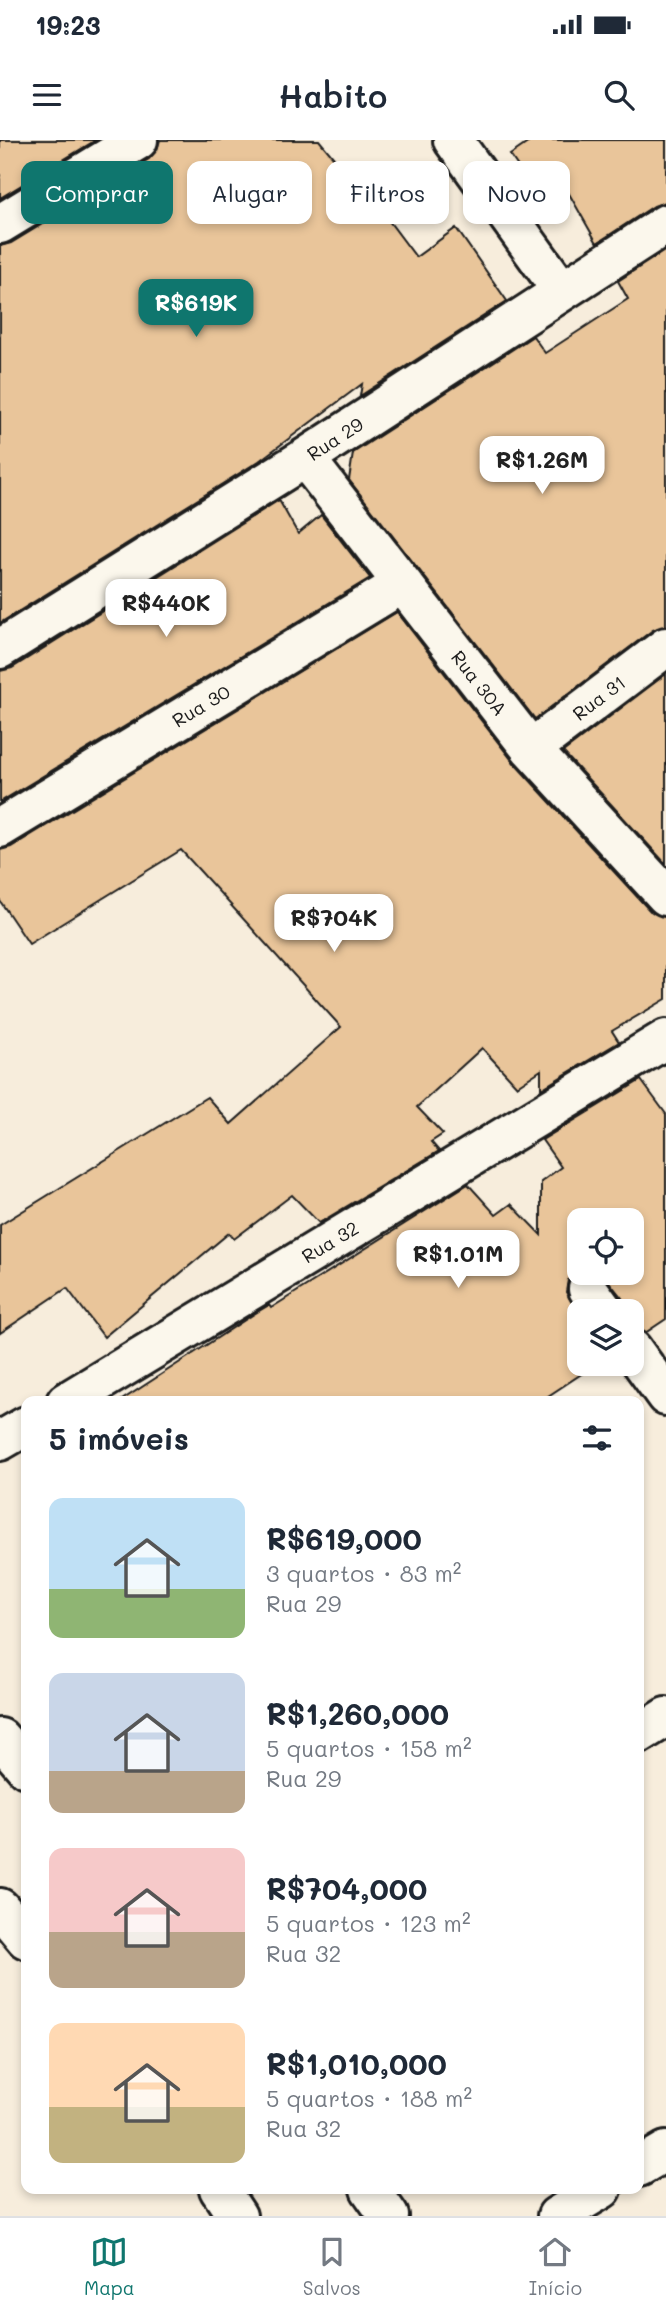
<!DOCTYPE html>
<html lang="pt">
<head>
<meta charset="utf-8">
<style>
	body { margin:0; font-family:Mali,sans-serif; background:#f6f6f7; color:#1f2937; height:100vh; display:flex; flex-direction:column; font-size:26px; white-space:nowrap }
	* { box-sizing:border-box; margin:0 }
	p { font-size:23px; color:#747a83 }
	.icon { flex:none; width:38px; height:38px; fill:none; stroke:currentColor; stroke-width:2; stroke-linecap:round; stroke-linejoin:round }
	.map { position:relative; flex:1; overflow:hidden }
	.panel { position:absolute; left:21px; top:1256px; width:623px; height:798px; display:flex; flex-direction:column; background:#fff; border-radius:14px; box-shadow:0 4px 10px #0003 }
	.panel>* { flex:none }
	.hud { position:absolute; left:21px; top:21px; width:625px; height:63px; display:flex; gap:14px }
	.tools { position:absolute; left:567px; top:1068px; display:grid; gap:14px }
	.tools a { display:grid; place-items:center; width:77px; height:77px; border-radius:14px; background:#fff; box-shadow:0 4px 10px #0003; font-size:35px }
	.price { position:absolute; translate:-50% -60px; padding:0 16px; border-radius:14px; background:#fff; color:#222; font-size:23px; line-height:46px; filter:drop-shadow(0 2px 4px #0008) }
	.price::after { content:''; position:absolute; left:50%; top:42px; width:21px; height:16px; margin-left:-10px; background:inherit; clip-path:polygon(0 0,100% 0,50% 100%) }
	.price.active { background:#0f766e; color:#fff }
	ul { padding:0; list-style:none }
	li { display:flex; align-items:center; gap:21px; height:175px; padding:0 28px }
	li span { display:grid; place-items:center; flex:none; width:196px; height:140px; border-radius:14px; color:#555 }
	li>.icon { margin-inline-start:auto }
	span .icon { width:84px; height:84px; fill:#fffc; stroke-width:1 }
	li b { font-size:30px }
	h2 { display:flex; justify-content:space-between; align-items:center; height:84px; padding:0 28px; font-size:30px }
	.chip { padding:0 24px; border-radius:14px; background:#fff; box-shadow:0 4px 10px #0003; font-size:24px; line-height:63px }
	.chip.active { background:#0f766e; color:#fff }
	.status { display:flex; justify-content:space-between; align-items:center; height:49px; padding:0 35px; background:#fff; direction:ltr }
	.status svg { height:19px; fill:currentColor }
	header { display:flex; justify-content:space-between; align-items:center; height:91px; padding:0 28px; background:#fff; font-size:32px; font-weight:600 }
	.dock { display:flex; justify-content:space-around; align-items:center; height:98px; border-top:2px solid #e0e1e3; background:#fff; font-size:19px; color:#747a83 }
	.dock a { display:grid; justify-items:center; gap:4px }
	.dock .active { color:#0f766e }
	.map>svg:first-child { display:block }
</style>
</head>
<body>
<div class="status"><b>19:23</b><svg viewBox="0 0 49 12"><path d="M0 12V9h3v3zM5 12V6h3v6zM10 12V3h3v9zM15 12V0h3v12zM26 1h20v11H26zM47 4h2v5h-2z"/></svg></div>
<header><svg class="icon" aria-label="menu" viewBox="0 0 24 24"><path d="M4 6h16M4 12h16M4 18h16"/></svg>Habito<svg class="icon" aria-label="search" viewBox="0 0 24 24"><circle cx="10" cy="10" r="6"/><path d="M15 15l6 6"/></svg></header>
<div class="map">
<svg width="666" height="2076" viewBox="0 0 666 2076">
	<rect width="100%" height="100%" fill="#f7eddc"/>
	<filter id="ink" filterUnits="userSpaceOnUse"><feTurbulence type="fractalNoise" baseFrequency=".0143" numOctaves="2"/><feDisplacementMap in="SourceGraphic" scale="14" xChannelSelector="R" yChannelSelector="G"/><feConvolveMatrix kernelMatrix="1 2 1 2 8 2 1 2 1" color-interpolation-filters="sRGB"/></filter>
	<g filter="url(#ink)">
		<!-- building -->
		<path fill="#e9c59a" stroke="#1c1c1c" stroke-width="2" d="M 0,0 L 96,0 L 0,58 Z
			M 160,0 L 319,0 L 362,52 L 365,49 L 416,117 L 456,88 L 507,161 L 360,256 L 362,244 L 259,321 L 0,483 L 0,106 L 11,103 L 149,19 L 157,10 Z
			M 532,0 L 666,0 L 666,62 L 654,66 L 597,103 L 559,36 L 534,50 L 510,15 Z
			M 666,110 L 666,486 L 653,490 L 535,579 L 349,340 L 353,313 L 533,196 L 545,213 L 628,159 L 618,141 Z
			M 279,360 L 298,394 L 321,375 L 370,438 L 0,662 L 0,531 L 12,528 Z
			M 397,472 L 515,624 L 650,771 L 666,777 L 666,859 L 612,891 L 619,902 L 541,949 L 541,930 L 517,946 L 482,908 L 417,967 L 443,994 L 431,1002 L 439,1011 L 319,1083 L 292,1055 L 234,1099 L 229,1093 L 104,1197 L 67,1148 L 0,1193 L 0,1085 L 207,957 L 231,984 L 341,887 L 181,710 L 29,804 L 0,761 L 0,710 L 11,707 Z
			M 666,534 L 666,724 L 563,612 Z
			M 641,940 L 666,974 L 666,1179 L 645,1193 L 632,1187 L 632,1171 L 626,1171 L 622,1158 L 601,1132 L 632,1132 L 632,1080 L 579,1080 L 579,1130 L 568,1140 L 566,1152 L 579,1174 L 579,1223 L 598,1223 L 539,1262 L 119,1262 L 254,1174 L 269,1165 L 271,1168 L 468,1044 L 496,1075 L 511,1064 L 541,1095 L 541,1042 L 561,1027 L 542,1000 Z"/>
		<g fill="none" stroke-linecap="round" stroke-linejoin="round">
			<defs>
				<path id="minor" d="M 453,0 L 562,151
					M 0,84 L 138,0
					M 305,318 L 531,609 L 666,756
					M 0,509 L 305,318 L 666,84
					M 531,609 L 666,507
					M 0,688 L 402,444
					M 588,1149 L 604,1171
					M 632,1209 L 666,1256
					M 66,1262 L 666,899
					M 0,1301 L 26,1286
					M 639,1594 L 666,1577
					M 0,1598 L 26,1628
					M 0,1768 L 26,1799
					M 639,2027 L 666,2011
					M 219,2049 L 237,2076
					M 370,2049 L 389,2076
					M 557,2076 L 602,2049"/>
			</defs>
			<!-- minor casing -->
			<use href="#minor" stroke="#1c1c1c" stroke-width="44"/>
			<!-- minor -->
			<use href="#minor" stroke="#fbf7ec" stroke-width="38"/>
		</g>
	</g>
	<g text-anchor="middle" stroke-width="6" stroke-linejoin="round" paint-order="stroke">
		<!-- street labels -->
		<g font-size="19" fill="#1c1c1c" stroke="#fbf7ec">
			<text transform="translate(335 299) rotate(-33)" y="7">Rua 29</text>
			<text transform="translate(479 543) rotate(52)" y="7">Rua 30A</text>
			<text transform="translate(599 558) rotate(-37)" y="7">Rua 31</text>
			<text transform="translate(201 566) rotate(-31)" y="7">Rua 30</text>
			<text transform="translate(330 1102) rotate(-31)" y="7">Rua 32</text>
		</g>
	</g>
</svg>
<div class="tools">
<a><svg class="icon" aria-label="locate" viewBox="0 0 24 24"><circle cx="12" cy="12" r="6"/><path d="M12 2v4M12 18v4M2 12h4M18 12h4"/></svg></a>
<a><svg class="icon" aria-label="layers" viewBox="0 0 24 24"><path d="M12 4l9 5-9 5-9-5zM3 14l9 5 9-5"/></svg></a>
</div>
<b class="price active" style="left:196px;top:199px">R$619K</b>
<b class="price" style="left:542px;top:356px">R$1.26M</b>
<b class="price" style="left:166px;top:499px">R$440K</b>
<b class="price" style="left:334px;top:814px">R$704K</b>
<b class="price" style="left:458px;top:1150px">R$1.01M</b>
<div class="hud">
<a class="chip active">Comprar</a>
<a class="chip">Alugar</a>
<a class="chip">Filtros</a>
<a class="chip">Novo</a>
</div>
<section class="panel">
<h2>5 imóveis<svg class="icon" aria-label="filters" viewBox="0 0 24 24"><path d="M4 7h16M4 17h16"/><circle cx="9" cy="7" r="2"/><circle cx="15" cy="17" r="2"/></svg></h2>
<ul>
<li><span style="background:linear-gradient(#bfe0f5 65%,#8fb573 0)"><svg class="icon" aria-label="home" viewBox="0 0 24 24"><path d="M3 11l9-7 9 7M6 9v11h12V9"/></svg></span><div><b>R$619,000</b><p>3 quartos · 83 m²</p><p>Rua 29</p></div></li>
<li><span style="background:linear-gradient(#c9d6e8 70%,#b9a48a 0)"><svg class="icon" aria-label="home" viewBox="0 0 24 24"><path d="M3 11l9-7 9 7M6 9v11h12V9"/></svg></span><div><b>R$1,260,000</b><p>5 quartos · 158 m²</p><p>Rua 29</p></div></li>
<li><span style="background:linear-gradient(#f6c9c9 60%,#b9a48a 0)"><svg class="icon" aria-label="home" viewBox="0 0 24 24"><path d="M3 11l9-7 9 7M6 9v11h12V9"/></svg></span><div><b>R$704,000</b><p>5 quartos · 123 m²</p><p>Rua 32</p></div></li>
<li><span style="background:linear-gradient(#ffd9b3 60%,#c2b280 0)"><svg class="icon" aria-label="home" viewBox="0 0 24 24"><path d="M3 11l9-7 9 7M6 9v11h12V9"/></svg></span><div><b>R$1,010,000</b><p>5 quartos · 188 m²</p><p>Rua 32</p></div></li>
</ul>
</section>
</div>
<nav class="dock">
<a class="active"><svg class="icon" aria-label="map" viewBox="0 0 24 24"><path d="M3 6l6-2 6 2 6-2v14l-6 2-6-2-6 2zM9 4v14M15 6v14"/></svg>Mapa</a>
<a><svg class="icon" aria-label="saved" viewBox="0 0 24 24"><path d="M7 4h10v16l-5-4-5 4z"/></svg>Salvos</a>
<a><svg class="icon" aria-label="home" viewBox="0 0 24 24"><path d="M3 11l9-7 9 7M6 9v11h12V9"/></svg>Início</a>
</nav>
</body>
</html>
